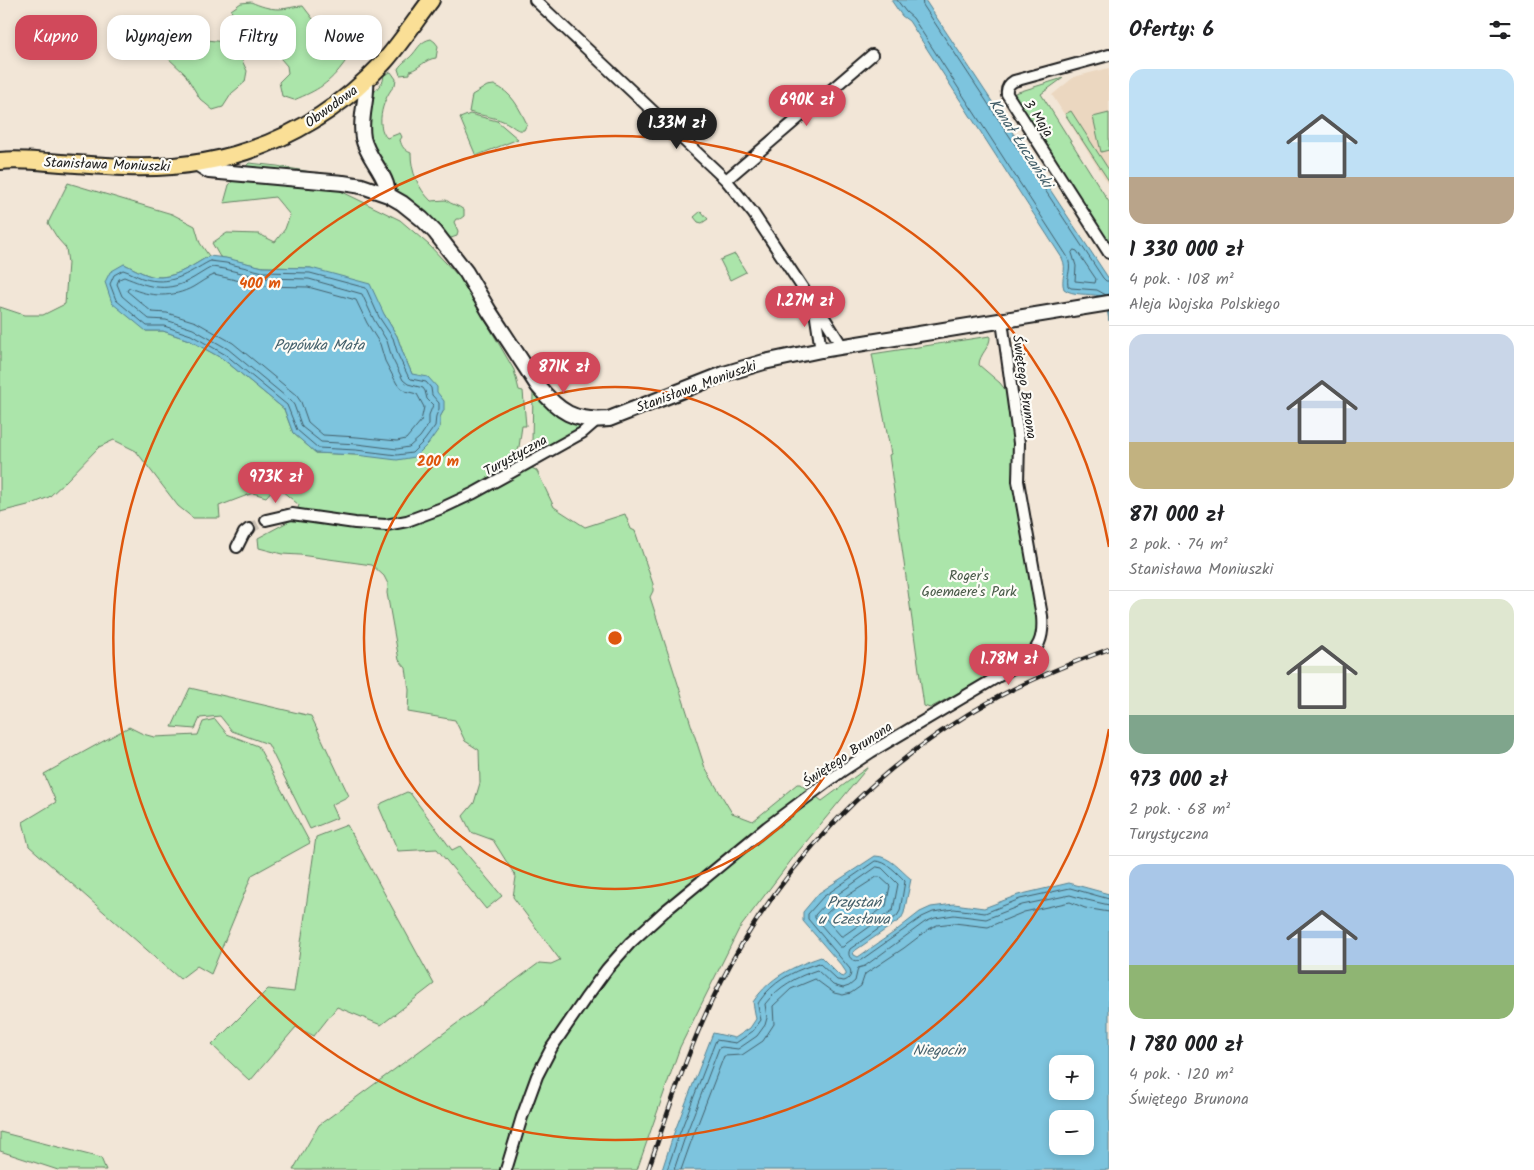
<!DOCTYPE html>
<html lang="pl">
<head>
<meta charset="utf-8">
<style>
	body { margin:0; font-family:Kalam,sans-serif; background:#f6f6f6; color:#202124; height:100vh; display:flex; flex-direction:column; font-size:19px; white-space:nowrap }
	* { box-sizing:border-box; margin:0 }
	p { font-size:16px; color:#757577 }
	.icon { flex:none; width:28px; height:28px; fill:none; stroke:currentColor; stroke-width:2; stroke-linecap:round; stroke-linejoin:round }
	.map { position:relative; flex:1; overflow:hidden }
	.side { display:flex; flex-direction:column; background:#fff; width:425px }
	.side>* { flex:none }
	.top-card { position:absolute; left:15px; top:15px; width:475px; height:45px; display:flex; gap:10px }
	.buttons { position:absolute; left:1049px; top:1055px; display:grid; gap:10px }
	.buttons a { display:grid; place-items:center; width:45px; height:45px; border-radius:10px; background:#fff; box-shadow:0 2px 8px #0003; font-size:25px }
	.price { position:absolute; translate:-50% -42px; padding:0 11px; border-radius:18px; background:#d1495b; color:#fff; font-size:16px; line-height:32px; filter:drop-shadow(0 1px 2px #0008) }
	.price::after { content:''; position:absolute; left:50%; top:30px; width:15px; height:11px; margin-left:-8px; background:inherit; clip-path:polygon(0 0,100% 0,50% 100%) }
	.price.current { background:#222; color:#fff }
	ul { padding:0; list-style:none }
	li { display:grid; align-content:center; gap:10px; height:265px; padding:0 20px }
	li+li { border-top:1px solid #e0e0e0 }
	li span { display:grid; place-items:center; height:155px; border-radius:15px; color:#555 }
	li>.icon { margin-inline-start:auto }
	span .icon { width:90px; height:90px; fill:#fffc; stroke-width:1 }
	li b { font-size:21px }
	h2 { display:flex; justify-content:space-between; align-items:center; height:60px; padding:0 20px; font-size:21px }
	.pill { padding:0 18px; border-radius:15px; background:#fff; box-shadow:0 2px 8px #0003; font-size:18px; line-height:45px }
	.pill.current { background:#d1495b; color:#fff }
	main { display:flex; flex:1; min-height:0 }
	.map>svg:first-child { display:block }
</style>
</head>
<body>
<main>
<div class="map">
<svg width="1109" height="1170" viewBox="0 0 1109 1170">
	<rect width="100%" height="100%" fill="#f2e6d7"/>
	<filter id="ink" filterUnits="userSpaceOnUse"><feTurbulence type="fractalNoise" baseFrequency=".02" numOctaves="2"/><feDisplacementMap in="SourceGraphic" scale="10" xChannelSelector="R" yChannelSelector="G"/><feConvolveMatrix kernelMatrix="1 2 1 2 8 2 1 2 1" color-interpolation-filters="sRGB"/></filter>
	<g filter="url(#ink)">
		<!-- built -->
		<path fill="#ebd7c0" d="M 1109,68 L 1109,185 L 1052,95 L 1074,77 Z"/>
		<!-- green -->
		<path fill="#abe5aa" stroke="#648063" d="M 251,2 C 260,6 269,9 279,9 C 287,9 294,6 303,6 L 313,19 L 328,29 L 342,45 L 345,62 C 329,84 318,90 294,100 L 282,96 L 279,82 L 288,73 L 287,66 L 275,52 L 261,44 L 235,21 L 231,10 L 241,3 Z
			M 158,20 L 196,32 L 206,40 L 225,42 L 239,54 L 247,71 L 245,82 L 232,93 L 223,107 L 213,110 L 200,99 L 185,74 L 167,57 L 153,38 L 149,23 Z
			M 431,39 L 435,42 L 438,46 L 436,58 C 425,59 420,68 410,71 L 410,74 L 400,75 L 398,69 C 402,62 408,60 413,54 C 419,47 421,41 431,39 Z
			M 391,72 L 396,79 L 395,85 C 384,96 374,125 387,138 L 400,133 L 402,137 L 400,140 C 402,147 404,150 411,153 C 411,172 418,188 431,201 L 446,200 C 452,205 458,205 464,210 L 464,216 L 460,219 L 456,219 L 454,222 L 458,231 L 457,236 L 448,239 L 419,213 L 410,199 L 401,197 L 395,193 L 380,169 L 368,134 L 372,95 L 383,81 L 384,75 Z
			M 1063,78 L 1041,94 L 1109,202 L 1109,246 L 1014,96 L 1015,93 Z
			M 494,85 C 512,92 519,108 527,124 L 524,130 C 517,131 515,128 509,124 C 497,117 482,116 469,112 L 472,95 L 487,86 Z
			M 1071,111 L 1109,170 L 1109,181 L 1065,114 Z
			M 1109,113 L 1109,150 L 1101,152 L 1093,117 Z
			M 470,114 L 497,121 L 518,139 L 476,156 L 460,118 Z
			M 249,163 L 277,166 L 311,172 L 328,185 L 400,220 L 429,245 L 462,280 L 514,370 L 519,390 L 523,391 L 526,426 L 522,426 L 519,447 L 516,458 L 537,471 L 554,507 L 585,527 L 625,514 L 631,529 L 635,531 L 653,584 L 653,591 L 650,597 L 705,768 L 732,813 L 753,821 L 784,796 L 785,794 L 797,784 L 800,784 L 822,801 L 868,767 L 796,854 L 739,929 L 680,1047 L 637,1170 L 293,1170 L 319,1125 L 539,963 L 551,964 L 560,960 L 513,897 L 516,877 L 493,840 L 471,832 L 463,816 L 474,803 L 480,783 L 479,750 L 465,741 L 455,720 L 408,712 L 409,690 L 406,668 L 399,660 L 387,593 L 388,584 L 384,576 L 372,565 L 300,555 L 282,554 L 259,548 L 258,538 L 295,518 L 299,505 L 276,486 L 266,497 L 253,493 L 219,506 L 220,518 L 193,518 L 178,506 L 136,451 L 114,440 L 99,447 L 65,482 L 49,497 L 32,504 L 0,512 L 0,307 L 24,315 L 43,315 L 65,304 L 68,263 L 66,248 L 58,239 L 48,223 L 68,183 L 172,214 L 195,226 L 200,243 L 209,256 C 195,264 179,276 161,277 C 149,278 135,269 124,264 L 146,331 L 163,331 L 189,340 L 223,359 L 284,409 L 293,433 L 316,453 L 356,455 L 440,427 L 440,417 L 444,410 L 412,374 L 403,353 L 397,336 L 384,314 L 311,268 L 263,267 L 220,257 L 212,243 L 227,233 L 259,234 L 275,242 L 285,229 L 290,215 L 275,197 L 224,203 L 229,185 Z
			M 701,211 L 708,219 L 702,223 L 698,222 L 694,217 Z
			M 735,254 L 746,272 L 730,280 L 720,260 Z
			M 990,336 C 991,347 979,354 979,365 L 1000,383 L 1007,392 L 1009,416 L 1015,446 L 1013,477 L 1016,506 L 1023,531 L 1038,619 L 1034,644 L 1021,659 L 930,708 L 924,706 L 889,455 L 891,454 L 872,354 Z
			M 533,393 L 534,393 L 548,407 L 583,424 L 583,426 L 547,448 L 541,450 L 536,447 L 532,441 Z
			M 190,688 L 311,716 L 349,796 L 331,805 L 337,818 L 310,829 L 268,744 L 232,731 L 220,716 L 200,718 L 195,729 L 172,727 Z
			M 215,719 L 227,734 L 258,746 L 310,843 L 252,875 L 211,974 L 197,966 L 180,979 L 29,846 L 23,822 L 56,802 L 44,774 L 129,727 L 143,734 L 154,737 L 198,735 L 203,722 Z
			M 407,792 L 410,793 L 452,850 L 460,846 L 502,896 L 486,909 L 437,849 L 398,851 L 379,807 L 382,803 Z
			M 347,825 L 434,984 L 381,1025 L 337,1007 L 314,1036 L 296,1027 L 250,1081 L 212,1045 L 268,989 L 294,992 L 316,837 Z
			M 0,1132 L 101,1158 L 106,1170 L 58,1170 L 0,1151 Z"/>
		<!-- water -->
		<path fill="#7dc4de" stroke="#568190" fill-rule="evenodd" d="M 891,0 L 925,0 L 1109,279 L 1109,321 L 1107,309 L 1100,296 C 1088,293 1073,296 1064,289 C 1060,278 1068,270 1062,258 L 909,21 L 902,16 Z
			M 209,256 L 226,258 L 263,267 L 311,268 L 370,284 L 384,314 L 397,336 L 403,353 L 412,374 L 428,377 L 437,387 L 437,392 L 444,401 L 444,410 L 440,417 L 440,427 L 428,444 L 415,457 L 397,460 L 356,455 L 316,453 L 293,433 L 284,409 L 223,359 L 189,340 L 163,331 L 146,331 L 112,303 L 105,282 L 110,272 L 124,264 C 135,269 149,278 161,277 C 179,276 195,264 209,256 Z
			M 875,856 C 890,856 900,870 911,879 L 904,913 L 901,919 L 853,952 L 854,955 L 858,957 L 893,933 L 920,912 L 931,907 L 954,904 L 984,908 L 1018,895 L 1069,883 L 1109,894 L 1109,1170 L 662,1170 L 674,1133 L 713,1033 L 735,1038 L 750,1028 L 756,1019 L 753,1002 C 771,976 792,967 821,957 L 840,976 L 843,977 L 846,975 L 846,972 L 842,966 L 803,921 L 803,912 L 819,893 ZM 1058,1064 L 1085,1064 L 1085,1091 L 1058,1091 ZM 1058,1119 L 1085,1119 L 1085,1146 L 1058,1146 Z"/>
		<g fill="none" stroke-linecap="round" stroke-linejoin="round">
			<!-- shore -->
			<path stroke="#435f6a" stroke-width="1" d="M 897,0 L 906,12 L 913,18 L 1067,256 C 1073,269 1066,274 1068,286 L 1071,288 L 1097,290 L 1106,295
				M 922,0 L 923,5 L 1103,278 L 1106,281 L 1109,281
				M 1074,250 L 1077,251 L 1096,279 L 1095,283 L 1075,281 L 1076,266 L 1072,253 Z
				M 210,261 L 226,263 L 263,272 L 310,273 L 366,288 L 379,317 L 393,338 L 398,355 L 408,376 L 411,379 L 426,382 L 431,388 L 432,395 L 439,403 L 439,409 L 436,416 L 435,426 L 424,441 L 412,453 L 397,455 L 356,450 L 318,448 L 297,430 L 287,405 L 226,355 L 191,335 L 164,326 L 147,326 L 116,300 L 110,284 L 114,275 L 123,270 C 130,272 136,276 142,278 C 171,287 186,274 210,261 Z
				M 212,267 L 225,269 L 262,278 L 309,279 L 362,294 L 374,320 L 387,341 L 392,358 L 403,380 L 408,384 L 423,388 L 425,391 L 427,399 L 433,405 L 429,415 L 429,424 L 420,437 L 409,447 L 397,449 L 357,444 L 321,442 L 302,427 L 294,405 L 291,401 L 228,349 L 193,329 L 166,320 L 149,319 L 122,296 L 117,284 L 119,279 L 124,277 C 147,286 164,293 188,281 C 196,277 204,271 212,267 Z
				M 214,275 L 262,286 L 308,287 L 356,300 L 367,323 L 380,344 L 385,361 L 397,384 L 405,391 L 417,394 L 424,407 L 421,421 L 406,439 L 397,441 L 357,437 L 323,435 L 308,422 L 301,402 L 296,395 L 233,343 L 196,322 L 167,313 L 152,312 L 127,291 L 128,289 L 130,288 C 150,297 173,298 193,287 C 200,283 206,278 214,275 Z
				M 877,867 L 882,868 L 898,884 L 893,910 L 847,943 L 843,947 L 840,947 L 815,918 L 815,915 L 827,902 Z
				M 877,877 L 880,877 L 890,886 L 886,906 L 843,936 L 841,936 L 825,918 L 825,915 L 841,900 Z
				M 667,1170 L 679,1135 L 716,1040 L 736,1043 L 753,1031 L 761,1020 C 760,1015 758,1009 758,1004 C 759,1001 763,997 765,994 C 779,978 798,969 819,963 L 837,980 L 844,981 C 850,979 852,975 850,969 L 808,919 L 808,914 L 823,897 L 875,861 C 887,861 897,873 905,881 L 900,911 L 897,916 L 850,949 C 846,957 853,963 861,960 L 922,917 L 933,912 L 954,909 L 985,913 L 1020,899 L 1070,888 L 1109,899
				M 674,1170 L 685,1137 L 719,1048 L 722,1047 L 738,1049 L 757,1036 L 765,1025 L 767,1018 L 765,1004 C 779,986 796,977 817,970 L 833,985 L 843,988 L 849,986 L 855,981 L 858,968 L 865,966 L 925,922 L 935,918 L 954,915 L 986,919 L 1022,905 L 1070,895 L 1087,900 L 1109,905
				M 681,1170 L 692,1139 L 724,1056 L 742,1055 L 763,1041 L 774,1024 L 773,1006 L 791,989 L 815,979 L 834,993 L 843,995 L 851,993 L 861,986 L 865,974 L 904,948 L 929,929 L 937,925 L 954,923 L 988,927 L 1024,912 L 1070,902 L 1085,908 L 1109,912"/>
			<!-- street-tunnel -->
			<path stroke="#c7beb2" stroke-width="10" stroke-dasharray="10 5" stroke-linecap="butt" d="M 249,529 L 266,520"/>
			<defs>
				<path id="street" d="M 535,0 L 726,180 L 753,213 L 814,305 L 825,319 L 842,346
					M 1109,55 L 1014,81 C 1009,84 1006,87 1007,94 L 1109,253
					M 726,180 L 872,55
					M 814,305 L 821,350
					M 266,520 L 292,514 L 355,523 L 386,525 L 407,521 L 442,508 L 474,493 L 582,433 L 597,420
					M 237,547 L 244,533 L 249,529
					M 506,1170 L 522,1117 L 537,1076 L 552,1047 L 585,999 L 607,969 L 630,943 L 665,911 L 767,827 L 842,771 L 871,752 L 1021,663 C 1039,650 1044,638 1042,616 L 1018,481 L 1019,443 L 1002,321"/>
				<path id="secondary" d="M 366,80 C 368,99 359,117 363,138 C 367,156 380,167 386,184 C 387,187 388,192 388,195
					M 198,164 L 209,171 L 343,183 L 362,186 L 388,195 L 402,203 L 422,219 L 435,232 L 466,272 L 489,311 L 538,386 C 559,412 574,422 609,419 L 724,374 L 764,362 L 821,350 L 1109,303"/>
				<path id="primary" d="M 0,161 C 16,159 33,161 49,162 C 74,164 99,166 125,167 C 225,171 313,137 383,63 C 401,43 415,21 431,0"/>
			</defs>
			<!-- street casing -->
			<use href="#street" stroke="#1c1c1c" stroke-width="14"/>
			<!-- secondary casing -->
			<use href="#secondary" stroke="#1c1c1c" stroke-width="18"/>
			<!-- primary casing -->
			<use href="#primary" stroke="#1c1c1c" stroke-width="20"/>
			<!-- street -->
			<use href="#street" stroke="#fdfcf7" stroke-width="10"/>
			<!-- secondary -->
			<use href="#secondary" stroke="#fdfcf7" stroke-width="14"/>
			<!-- primary -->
			<use href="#primary" stroke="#fadf96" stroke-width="16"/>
			<defs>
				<path id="rail" d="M 648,1170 C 670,1106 691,1040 722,980 C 783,861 880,761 998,697 C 1034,678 1071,663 1109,649"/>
			</defs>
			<!-- rail casing -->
			<use href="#rail" stroke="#1c1c1c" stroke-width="4.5"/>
			<!-- rail -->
			<use href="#rail" stroke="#fdfcf7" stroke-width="2.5" stroke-dasharray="8" stroke-linecap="butt"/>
		</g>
	</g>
	<!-- distance rings -->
	<g fill="none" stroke="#de560d" stroke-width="2.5">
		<circle cx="615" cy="638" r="251"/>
		<path d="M1109 729A502 502 0 1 1 1109 547"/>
	</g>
	<g text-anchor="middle" stroke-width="4.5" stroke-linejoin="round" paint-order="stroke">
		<!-- street labels -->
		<g font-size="14" fill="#1c1c1c" stroke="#fdfcf7">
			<text transform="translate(331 106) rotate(-36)" y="5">Obwodowa</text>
			<text transform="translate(1039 118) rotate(57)" y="5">3 Maja</text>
			<text transform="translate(107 164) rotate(2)" y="5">Stanisława Moniuszki</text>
			<text transform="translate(696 386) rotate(-20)" y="5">Stanisława Moniuszki</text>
			<text transform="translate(1025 387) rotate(82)" y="5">Świętego Brunona</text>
			<text transform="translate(515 455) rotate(-29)" y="5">Turystyczna</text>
			<text transform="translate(847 754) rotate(-34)" y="5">Świętego Brunona</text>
		</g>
		<!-- park labels -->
		<g font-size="14" fill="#475847" stroke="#fdfcf7">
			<text x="969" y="580">Roger's<tspan x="969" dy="16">Goemaere's Park</tspan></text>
		</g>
		<!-- water labels -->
		<g font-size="15" font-style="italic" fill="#435f6a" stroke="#fdfcf7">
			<text transform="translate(1021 143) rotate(57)" y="5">Kanał Łuczański</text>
			<text x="319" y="350">Popówka Mała</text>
			<text x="854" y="907">Przystań<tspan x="854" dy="17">u Czesława</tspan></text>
			<text x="939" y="1055">Niegocin</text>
		</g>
	</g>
	<circle cx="615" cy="638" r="8" fill="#de560d" stroke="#fdfcf7" stroke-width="2.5"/>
	<g font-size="15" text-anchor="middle" font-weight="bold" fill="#de560d" stroke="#fdfcf7" stroke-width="4.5" stroke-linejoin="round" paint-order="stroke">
		<text x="260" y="288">400 m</text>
		<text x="438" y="466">200 m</text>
	</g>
</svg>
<div class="buttons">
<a>+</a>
<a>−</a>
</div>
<b class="price" style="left:807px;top:127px">690K zł</b>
<b class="price current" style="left:677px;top:150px">1.33M zł</b>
<b class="price" style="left:805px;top:328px">1.27M zł</b>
<b class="price" style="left:564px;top:394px">871K zł</b>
<b class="price" style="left:276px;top:504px">973K zł</b>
<b class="price" style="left:1009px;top:686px">1.78M zł</b>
<div class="top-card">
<a class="pill current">Kupno</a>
<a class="pill">Wynajem</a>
<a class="pill">Filtry</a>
<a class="pill">Nowe</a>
</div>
</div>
<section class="side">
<h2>Oferty: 6<svg class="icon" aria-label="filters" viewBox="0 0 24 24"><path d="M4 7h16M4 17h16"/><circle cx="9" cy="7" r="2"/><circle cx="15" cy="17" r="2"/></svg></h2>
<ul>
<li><span style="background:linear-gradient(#bfe0f5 70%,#b9a48a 0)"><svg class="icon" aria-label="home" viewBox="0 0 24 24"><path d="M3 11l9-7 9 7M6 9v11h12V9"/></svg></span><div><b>1 330 000 zł</b><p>4 pok. · 108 m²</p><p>Aleja Wojska Polskiego</p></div></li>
<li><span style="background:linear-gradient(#c9d6e8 70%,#c2b280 0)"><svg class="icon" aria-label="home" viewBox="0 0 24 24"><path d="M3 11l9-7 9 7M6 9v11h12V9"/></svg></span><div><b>871 000 zł</b><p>2 pok. · 74 m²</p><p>Stanisława Moniuszki</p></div></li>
<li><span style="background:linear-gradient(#dfe7d0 75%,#7fa58c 0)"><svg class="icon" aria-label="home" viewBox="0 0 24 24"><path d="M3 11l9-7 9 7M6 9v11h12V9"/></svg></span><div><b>973 000 zł</b><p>2 pok. · 68 m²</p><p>Turystyczna</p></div></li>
<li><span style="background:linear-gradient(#a9c7e8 65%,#8fb573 0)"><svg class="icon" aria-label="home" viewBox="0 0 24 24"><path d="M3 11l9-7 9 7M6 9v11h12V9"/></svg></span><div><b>1 780 000 zł</b><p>4 pok. · 120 m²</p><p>Świętego Brunona</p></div></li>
</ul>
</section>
</main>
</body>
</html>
